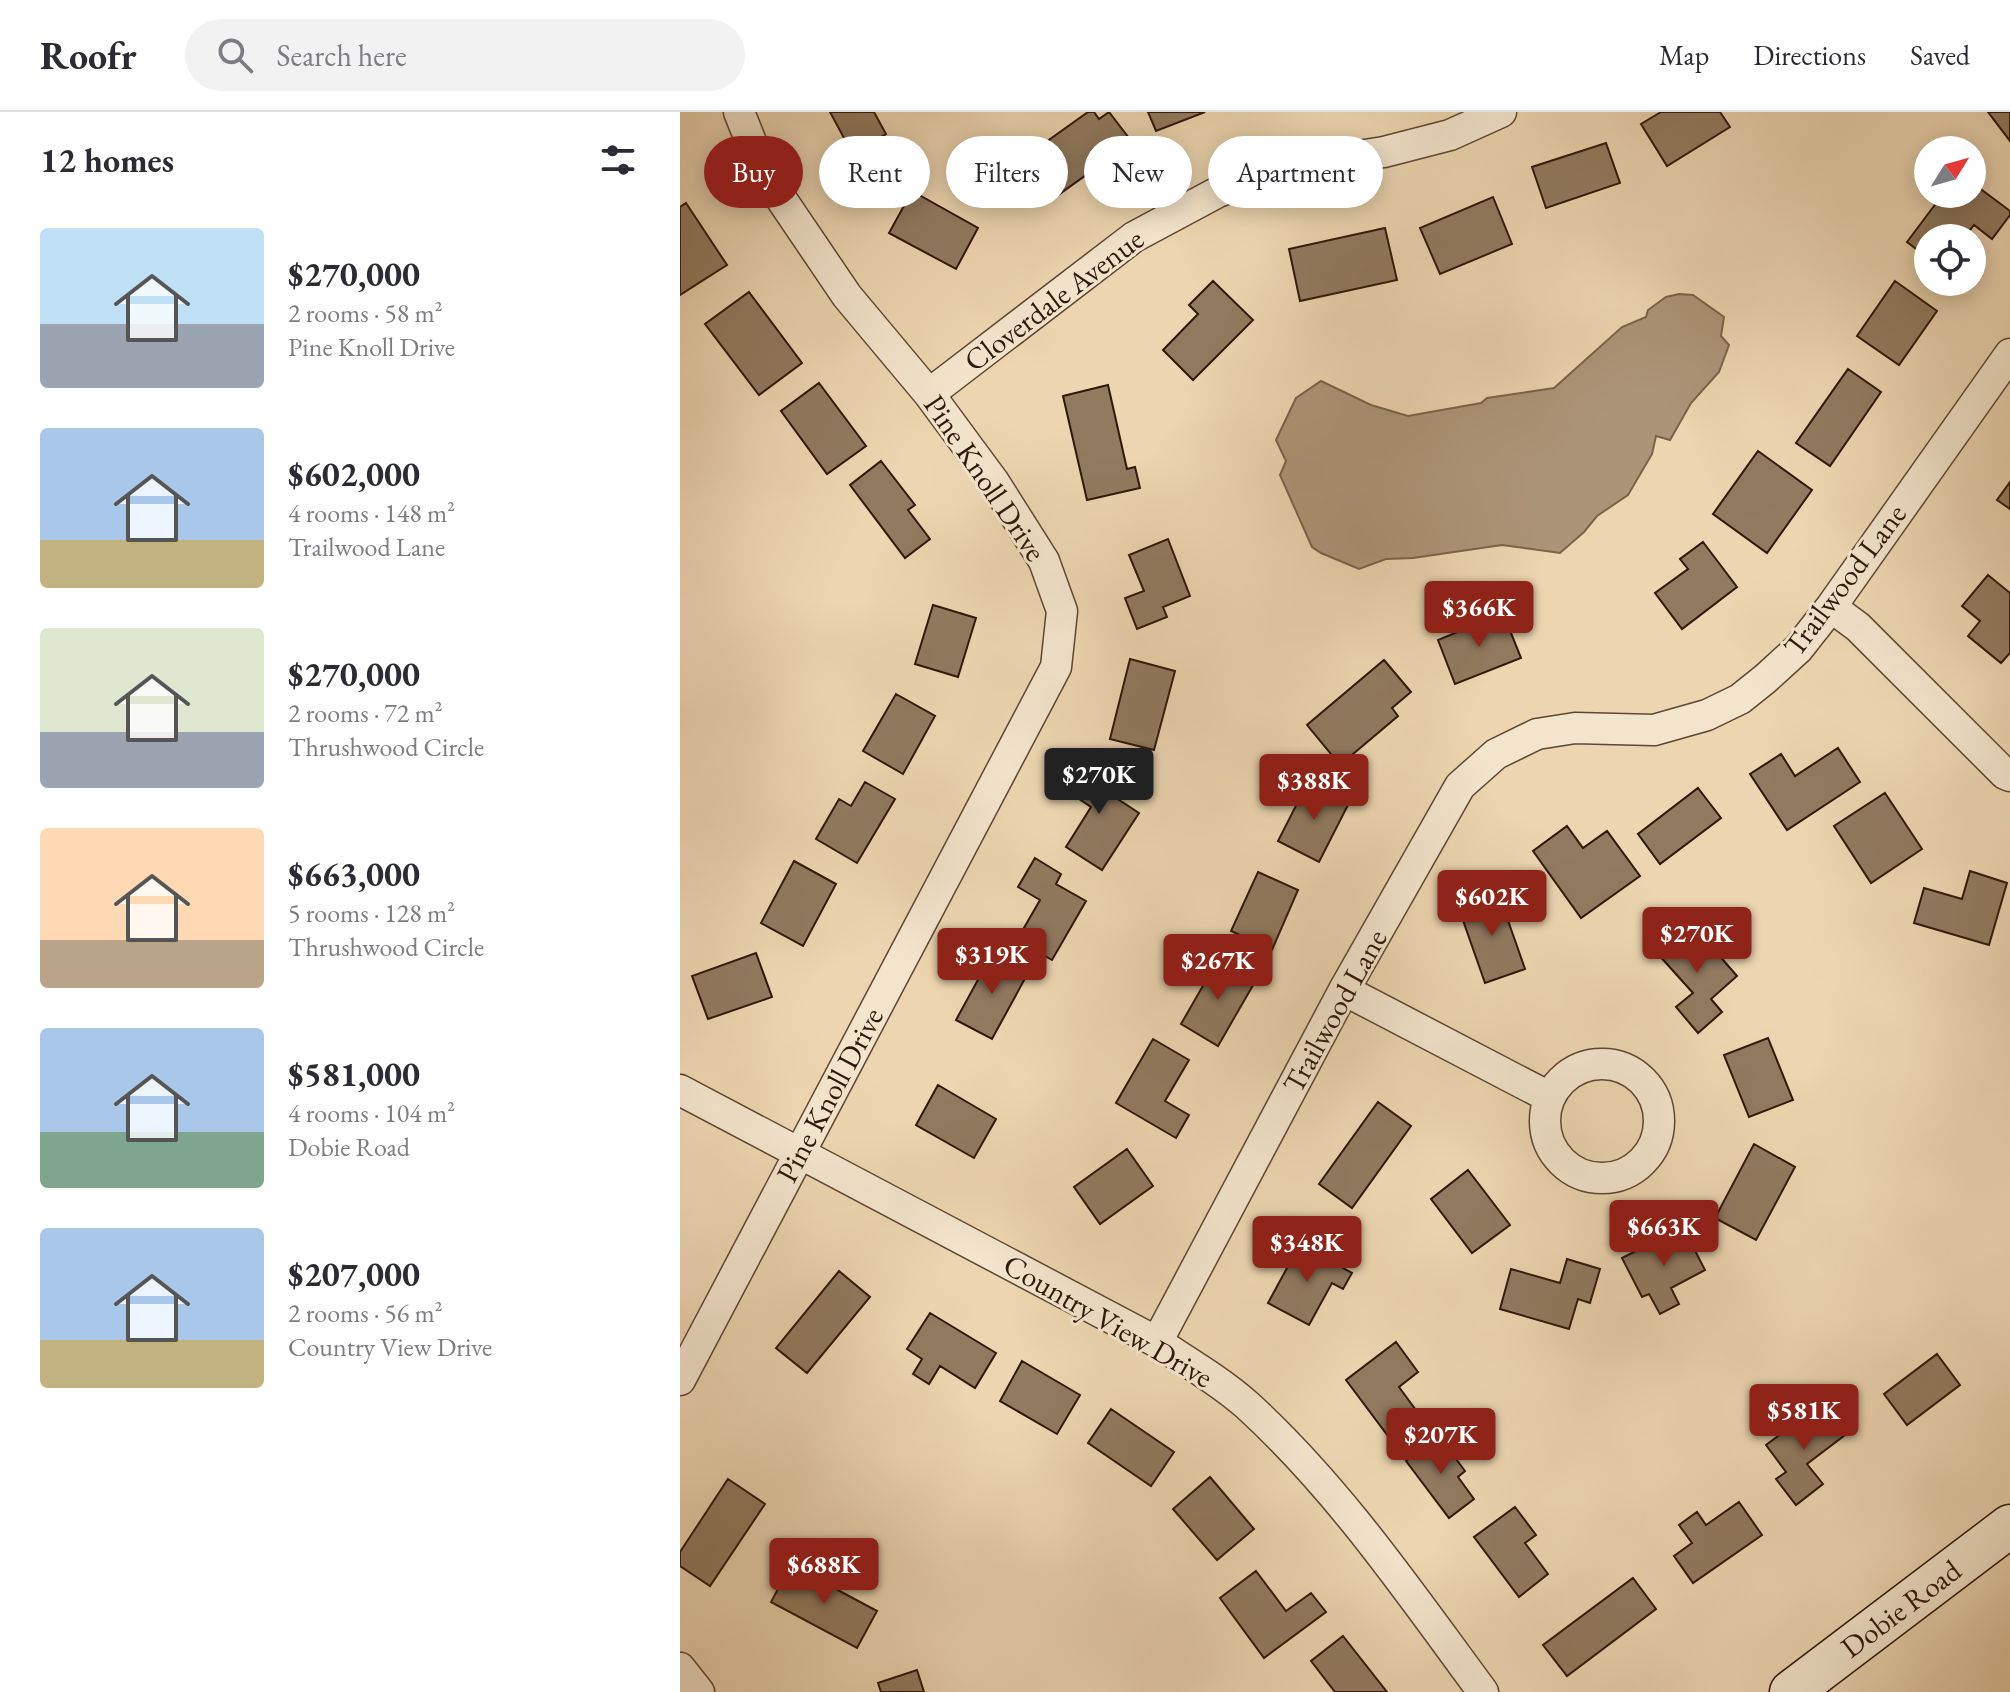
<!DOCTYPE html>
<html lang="en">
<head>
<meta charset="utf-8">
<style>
	body { margin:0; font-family:"EB Garamond",serif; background:#f2f2f3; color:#2b2b33; height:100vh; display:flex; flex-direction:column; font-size:30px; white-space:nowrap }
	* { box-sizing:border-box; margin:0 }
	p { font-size:26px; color:#7c7c81 }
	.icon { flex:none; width:44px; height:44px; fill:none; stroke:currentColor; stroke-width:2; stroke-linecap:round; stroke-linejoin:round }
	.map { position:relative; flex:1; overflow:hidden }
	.drawer { display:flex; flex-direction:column; background:#fff; width:680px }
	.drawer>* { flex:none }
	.top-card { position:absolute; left:24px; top:24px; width:760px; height:72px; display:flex; gap:16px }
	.needle { width:52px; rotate:53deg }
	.fabs { position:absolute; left:1234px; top:24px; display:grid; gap:16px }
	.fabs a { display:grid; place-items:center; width:72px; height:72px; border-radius:50%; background:#fff; box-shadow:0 4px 20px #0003; font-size:40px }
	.price { position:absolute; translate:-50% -68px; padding:0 18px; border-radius:8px; background:#8f2418; color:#fff; font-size:26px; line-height:52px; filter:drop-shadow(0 2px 4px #0008) }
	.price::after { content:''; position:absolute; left:50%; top:48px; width:24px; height:18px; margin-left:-12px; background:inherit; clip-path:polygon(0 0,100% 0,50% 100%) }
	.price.on { background:#222; color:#fff }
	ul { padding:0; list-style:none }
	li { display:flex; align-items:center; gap:24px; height:200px; padding:0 40px }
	li span { display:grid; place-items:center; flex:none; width:224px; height:160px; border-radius:8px; color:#555 }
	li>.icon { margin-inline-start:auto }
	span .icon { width:96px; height:96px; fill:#fffc; stroke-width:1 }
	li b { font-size:34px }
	h2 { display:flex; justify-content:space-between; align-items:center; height:96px; padding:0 40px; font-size:34px }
	.chip { padding:0 28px; border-radius:36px; background:#fff; box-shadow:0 4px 20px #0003; font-size:28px; line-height:72px }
	.chip.on { background:#8f2418; color:#fff }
	header { display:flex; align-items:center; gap:48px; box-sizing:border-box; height:112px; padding:0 40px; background:#fff; border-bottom:2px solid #e1e1e2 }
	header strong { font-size:38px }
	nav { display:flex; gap:44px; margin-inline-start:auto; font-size:28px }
	.search { width:560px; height:72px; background:#f2f2f3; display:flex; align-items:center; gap:20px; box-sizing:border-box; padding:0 28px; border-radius:44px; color:#7c7c81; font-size:30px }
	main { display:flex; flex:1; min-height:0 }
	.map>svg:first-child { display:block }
</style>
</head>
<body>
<header>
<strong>Roofr</strong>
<div class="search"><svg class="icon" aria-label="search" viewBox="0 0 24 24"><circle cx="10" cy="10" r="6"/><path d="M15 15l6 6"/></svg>Search here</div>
<nav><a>Map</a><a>Directions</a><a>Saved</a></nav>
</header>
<main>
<section class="drawer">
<h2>12 homes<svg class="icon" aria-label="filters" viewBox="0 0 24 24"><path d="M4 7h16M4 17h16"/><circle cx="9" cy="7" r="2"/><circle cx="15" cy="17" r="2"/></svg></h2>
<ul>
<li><span style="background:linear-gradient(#bfe0f5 60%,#9aa5b1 0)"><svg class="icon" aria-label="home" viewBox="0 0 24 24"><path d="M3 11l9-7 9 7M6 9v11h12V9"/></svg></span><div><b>$270,000</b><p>2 rooms · 58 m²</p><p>Pine Knoll Drive</p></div></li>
<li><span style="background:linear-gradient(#a9c7e8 70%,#c2b280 0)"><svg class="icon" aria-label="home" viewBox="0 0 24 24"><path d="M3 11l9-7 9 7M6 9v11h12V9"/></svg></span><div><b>$602,000</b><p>4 rooms · 148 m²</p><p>Trailwood Lane</p></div></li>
<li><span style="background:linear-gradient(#dfe7d0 65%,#9aa5b1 0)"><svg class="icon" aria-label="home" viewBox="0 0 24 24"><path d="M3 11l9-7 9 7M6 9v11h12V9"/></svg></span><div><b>$270,000</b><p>2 rooms · 72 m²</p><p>Thrushwood Circle</p></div></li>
<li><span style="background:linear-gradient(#ffd9b3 70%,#b9a48a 0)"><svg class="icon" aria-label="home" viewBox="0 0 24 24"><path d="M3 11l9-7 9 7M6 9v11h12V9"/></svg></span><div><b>$663,000</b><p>5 rooms · 128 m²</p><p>Thrushwood Circle</p></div></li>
<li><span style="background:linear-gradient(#a9c7e8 65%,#7fa58c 0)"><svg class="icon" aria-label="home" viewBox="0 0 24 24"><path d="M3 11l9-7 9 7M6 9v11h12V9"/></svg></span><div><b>$581,000</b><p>4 rooms · 104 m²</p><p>Dobie Road</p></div></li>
<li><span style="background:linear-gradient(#a9c7e8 70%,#c2b280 0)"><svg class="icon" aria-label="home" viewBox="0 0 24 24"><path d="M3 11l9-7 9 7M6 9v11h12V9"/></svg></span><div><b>$207,000</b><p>2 rooms · 56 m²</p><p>Country View Drive</p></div></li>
</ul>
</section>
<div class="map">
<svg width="1330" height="1580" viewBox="0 0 1330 1580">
	<rect width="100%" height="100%" fill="#ecd5b0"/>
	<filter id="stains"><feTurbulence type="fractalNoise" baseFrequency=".0025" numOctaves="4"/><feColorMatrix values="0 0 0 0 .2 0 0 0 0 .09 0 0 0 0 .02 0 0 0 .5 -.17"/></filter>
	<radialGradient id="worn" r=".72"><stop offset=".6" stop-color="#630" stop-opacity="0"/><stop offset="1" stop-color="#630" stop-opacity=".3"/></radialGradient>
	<!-- water -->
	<path fill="#ac9478" stroke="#7a624c" stroke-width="2" d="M 999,182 L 1013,183 L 1044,205 L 1041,224 L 1049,233 L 1039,260 L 1011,291 L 990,328 L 976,324 L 972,342 L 948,383 L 917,404 L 904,420 L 880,441 L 822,433 L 733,446 L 706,447 L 679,457 L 641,441 L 632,435 L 600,363 L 606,349 L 596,328 L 616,286 L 641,269 L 691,293 L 728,304 L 801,291 L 807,286 L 874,276 L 942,215 L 966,205 L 968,198 L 986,185 Z"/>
	<!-- building -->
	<path fill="#917a60" stroke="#2f170a" stroke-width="2" d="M 150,0 L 194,0 L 206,22 L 172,41 Z
		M 408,0 L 414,0 L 419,7 L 429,0 L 452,30 L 367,91 L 338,50 Z
		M 468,0 L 525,0 L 476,19 Z
		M 981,0 L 1040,0 L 1050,15 L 987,54 L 961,12 Z
		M 1308,0 L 1330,0 L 1330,29 Z
		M 926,31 L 940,71 L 866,96 L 852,55 Z
		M 1294,72 L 1330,99 L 1330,103 L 1312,127 L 1294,113 L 1284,126 L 1248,126 L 1248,146 L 1227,130 L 1263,82 L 1281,82 L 1284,84 L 1286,82 L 1292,82 L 1292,74 Z
		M 232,79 L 298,116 L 276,157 L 209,121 Z
		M 813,85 L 832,132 L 760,162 L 740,116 Z
		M 6,91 L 47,153 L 0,183 L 0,95 Z
		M 705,116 L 717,168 L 620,189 L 609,137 Z
		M 533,169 L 573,208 L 513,268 L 483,238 L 518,202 L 509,193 Z
		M 1215,169 L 1257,199 L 1219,253 L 1177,224 Z
		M 69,180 L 122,251 L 79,283 L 25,212 Z
		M 1168,257 L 1201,280 L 1150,354 L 1116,331 Z
		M 139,271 L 186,334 L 147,362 L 101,299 Z
		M 428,273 L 447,357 L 455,355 L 460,376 L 407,388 L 383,284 Z
		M 1078,339 L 1132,378 L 1087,441 L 1033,402 Z
		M 201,349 L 235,393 L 228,398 L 250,427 L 225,446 L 170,373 Z
		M 1330,370 L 1330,397 L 1317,388 Z
		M 488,427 L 510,484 L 483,495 L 487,505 L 457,517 L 445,486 L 464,479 L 449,443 Z
		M 1023,430 L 1057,475 L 1002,517 L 975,481 L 1008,457 L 1000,447 Z
		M 1308,463 L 1330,481 L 1330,541 L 1321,551 L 1288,524 L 1300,509 L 1282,494 Z
		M 253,493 L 296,506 L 278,565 L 235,552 Z
		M 823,501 L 841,546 L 775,572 L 758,528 Z
		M 450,547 L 495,559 L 474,638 L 430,627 Z
		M 704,548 L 731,580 L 712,596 L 718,604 L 660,653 L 627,613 Z
		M 216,582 L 255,604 L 223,662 L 183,639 Z
		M 1158,636 L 1180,670 L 1107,718 L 1070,662 L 1101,642 L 1115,664 Z
		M 408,647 L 436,666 L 427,680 L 459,701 L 422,758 L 386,735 L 411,695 L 387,679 Z
		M 185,670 L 215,687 L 177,751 L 136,727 L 159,687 L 171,694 Z
		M 628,670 L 669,691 L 639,750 L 598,729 Z
		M 1018,676 L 1041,706 L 980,752 L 958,722 Z
		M 1205,681 L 1242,737 L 1191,771 L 1154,714 Z
		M 887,714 L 903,736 L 927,719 L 960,764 L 901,806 L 853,739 Z
		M 355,746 L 381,762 L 376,772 L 406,789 L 372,848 L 337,828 L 360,788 L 338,775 Z
		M 114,749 L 156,772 L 123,834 L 81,811 Z
		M 1290,759 L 1327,771 L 1309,833 L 1234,811 L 1244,776 L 1282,787 Z
		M 578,760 L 618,778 L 592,838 L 551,819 Z
		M 818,780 L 845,857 L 805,871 L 778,794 Z
		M 1011,811 L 1057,864 L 1031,887 L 1042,900 L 1018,921 L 996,895 L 1013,881 L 977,841 Z
		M 76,841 L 92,885 L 28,907 L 12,864 Z
		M 312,842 L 348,861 L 312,927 L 276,908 Z
		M 539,846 L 576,868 L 538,934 L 501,912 Z
		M 1088,926 L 1113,988 L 1069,1005 L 1044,943 Z
		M 473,927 L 509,948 L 485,989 L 509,1003 L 496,1026 L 436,991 Z
		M 258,973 L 316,1007 L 294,1046 L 236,1013 Z
		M 698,990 L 731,1014 L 672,1096 L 639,1072 Z
		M 1074,1032 L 1115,1055 L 1076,1128 L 1035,1106 Z
		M 447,1037 L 473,1074 L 420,1112 L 394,1075 Z
		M 788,1058 L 830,1113 L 792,1141 L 751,1087 Z
		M 1003,1115 L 1025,1158 L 991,1176 L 999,1192 L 980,1202 L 969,1182 L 962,1185 L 942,1146 Z
		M 620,1132 L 672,1161 L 663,1177 L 652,1171 L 629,1213 L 588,1191 Z
		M 887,1147 L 920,1157 L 910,1191 L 898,1187 L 889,1217 L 820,1197 L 831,1157 L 880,1171 Z
		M 159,1159 L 190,1185 L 127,1261 L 96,1236 Z
		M 250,1201 L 316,1241 L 295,1276 L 260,1254 L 249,1272 L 233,1262 L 242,1247 L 227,1237 Z
		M 716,1230 L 738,1260 L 719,1275 L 741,1305 L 711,1328 L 666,1268 Z
		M 1257,1242 L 1280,1273 L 1227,1313 L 1204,1282 Z
		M 342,1249 L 400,1283 L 377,1322 L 320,1289 Z
		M 1141,1292 L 1165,1323 L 1127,1352 L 1143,1372 L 1116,1393 L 1096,1367 L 1106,1360 L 1086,1333 Z
		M 431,1297 L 494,1340 L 471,1374 L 408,1331 Z
		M 759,1324 L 785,1359 L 778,1365 L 794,1387 L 769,1406 L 726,1349 Z
		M 530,1365 L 574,1417 L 537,1448 L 493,1397 Z
		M 48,1367 L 85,1392 L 30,1474 L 0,1454 L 0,1440 Z
		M 1059,1390 L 1082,1423 L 1013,1471 L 994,1444 L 1012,1431 L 999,1413 L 1017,1400 L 1026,1413 Z
		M 835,1395 L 856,1423 L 845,1431 L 868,1462 L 839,1485 L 794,1425 Z
		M 111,1453 L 197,1499 L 177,1536 L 91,1490 Z
		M 576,1459 L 606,1499 L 631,1481 L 646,1500 L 584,1546 L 540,1486 Z
		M 953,1466 L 976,1497 L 887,1564 L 863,1533 Z
		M 663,1524 L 707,1580 L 655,1580 L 631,1549 Z
		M 237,1558 L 244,1580 L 201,1580 L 198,1571 Z"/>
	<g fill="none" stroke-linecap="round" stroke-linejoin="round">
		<defs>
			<path id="street" d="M 249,282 L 454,125 L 538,80 L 578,65 L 627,52 L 704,40 L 770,23 L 821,0
				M 1151,495 L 1178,515 L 1325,662 L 1330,664
				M 664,878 L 869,985
				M865 1009a57 57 0 1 1 114 0a57 57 0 1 1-114 0Z
				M 0,978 L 477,1230 C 507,1250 540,1269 567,1293 C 659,1377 729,1480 803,1580
				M 477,1230 L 664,878 L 780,674 L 816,642 L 857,622 L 895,616 L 974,618 L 1027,603 L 1060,587 L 1085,567 L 1118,537 L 1151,495 L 1330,242
				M 0,1268 L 376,555 L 382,499 L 364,449 L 314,370 L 249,282 L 167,184 L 83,60 L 59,0
				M 0,1556 L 19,1580"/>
			<path id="secondary" d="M 1111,1580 L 1330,1414"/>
		</defs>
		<!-- street casing -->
		<use href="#street" stroke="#5e4634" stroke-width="33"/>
		<!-- secondary casing -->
		<use href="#secondary" stroke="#2f170a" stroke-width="45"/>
		<!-- street -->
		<use href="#street" stroke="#f3e4cc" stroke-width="30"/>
		<!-- secondary -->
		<use href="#secondary" stroke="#f3e4cc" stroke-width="42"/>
	</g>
	<g text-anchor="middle" stroke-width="6" stroke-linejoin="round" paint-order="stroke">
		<!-- street labels -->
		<g font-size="30" fill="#2f170a" stroke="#f3e4cc">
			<text transform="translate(374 188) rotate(-37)" y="10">Cloverdale Avenue</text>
			<text transform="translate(305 366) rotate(56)" y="10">Pine Knoll Drive</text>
			<text transform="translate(1165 468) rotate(-53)" y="10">Trailwood Lane</text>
			<text transform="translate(655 899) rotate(-61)" y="10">Trailwood Lane</text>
			<text transform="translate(150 983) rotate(-62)" y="10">Pine Knoll Drive</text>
			<text transform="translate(428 1209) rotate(30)" y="10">Country View Drive</text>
			<text transform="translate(1221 1497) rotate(-37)" y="10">Dobie Road</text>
		</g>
	</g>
	<rect width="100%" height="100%" filter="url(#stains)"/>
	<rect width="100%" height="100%" fill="url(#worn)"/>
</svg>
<div class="fabs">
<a><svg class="needle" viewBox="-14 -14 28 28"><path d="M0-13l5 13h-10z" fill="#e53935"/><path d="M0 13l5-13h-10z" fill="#7c7c81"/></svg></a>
<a><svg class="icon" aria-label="locate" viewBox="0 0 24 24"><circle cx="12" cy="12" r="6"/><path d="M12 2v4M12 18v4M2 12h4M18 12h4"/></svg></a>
</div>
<b class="price" style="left:799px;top:537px">$366K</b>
<b class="price on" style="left:419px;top:704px">$270K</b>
<b class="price" style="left:634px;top:710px">$388K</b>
<b class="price" style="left:812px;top:826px">$602K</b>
<b class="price" style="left:1017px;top:863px">$270K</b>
<b class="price" style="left:312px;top:884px">$319K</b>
<b class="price" style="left:538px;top:890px">$267K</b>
<b class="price" style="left:984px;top:1156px">$663K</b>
<b class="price" style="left:627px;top:1172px">$348K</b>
<b class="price" style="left:1124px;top:1340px">$581K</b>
<b class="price" style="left:761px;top:1364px">$207K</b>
<b class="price" style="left:144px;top:1494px">$688K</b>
<div class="top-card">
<a class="chip on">Buy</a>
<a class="chip">Rent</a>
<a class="chip">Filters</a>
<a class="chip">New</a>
<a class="chip">Apartment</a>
</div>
</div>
</main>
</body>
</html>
